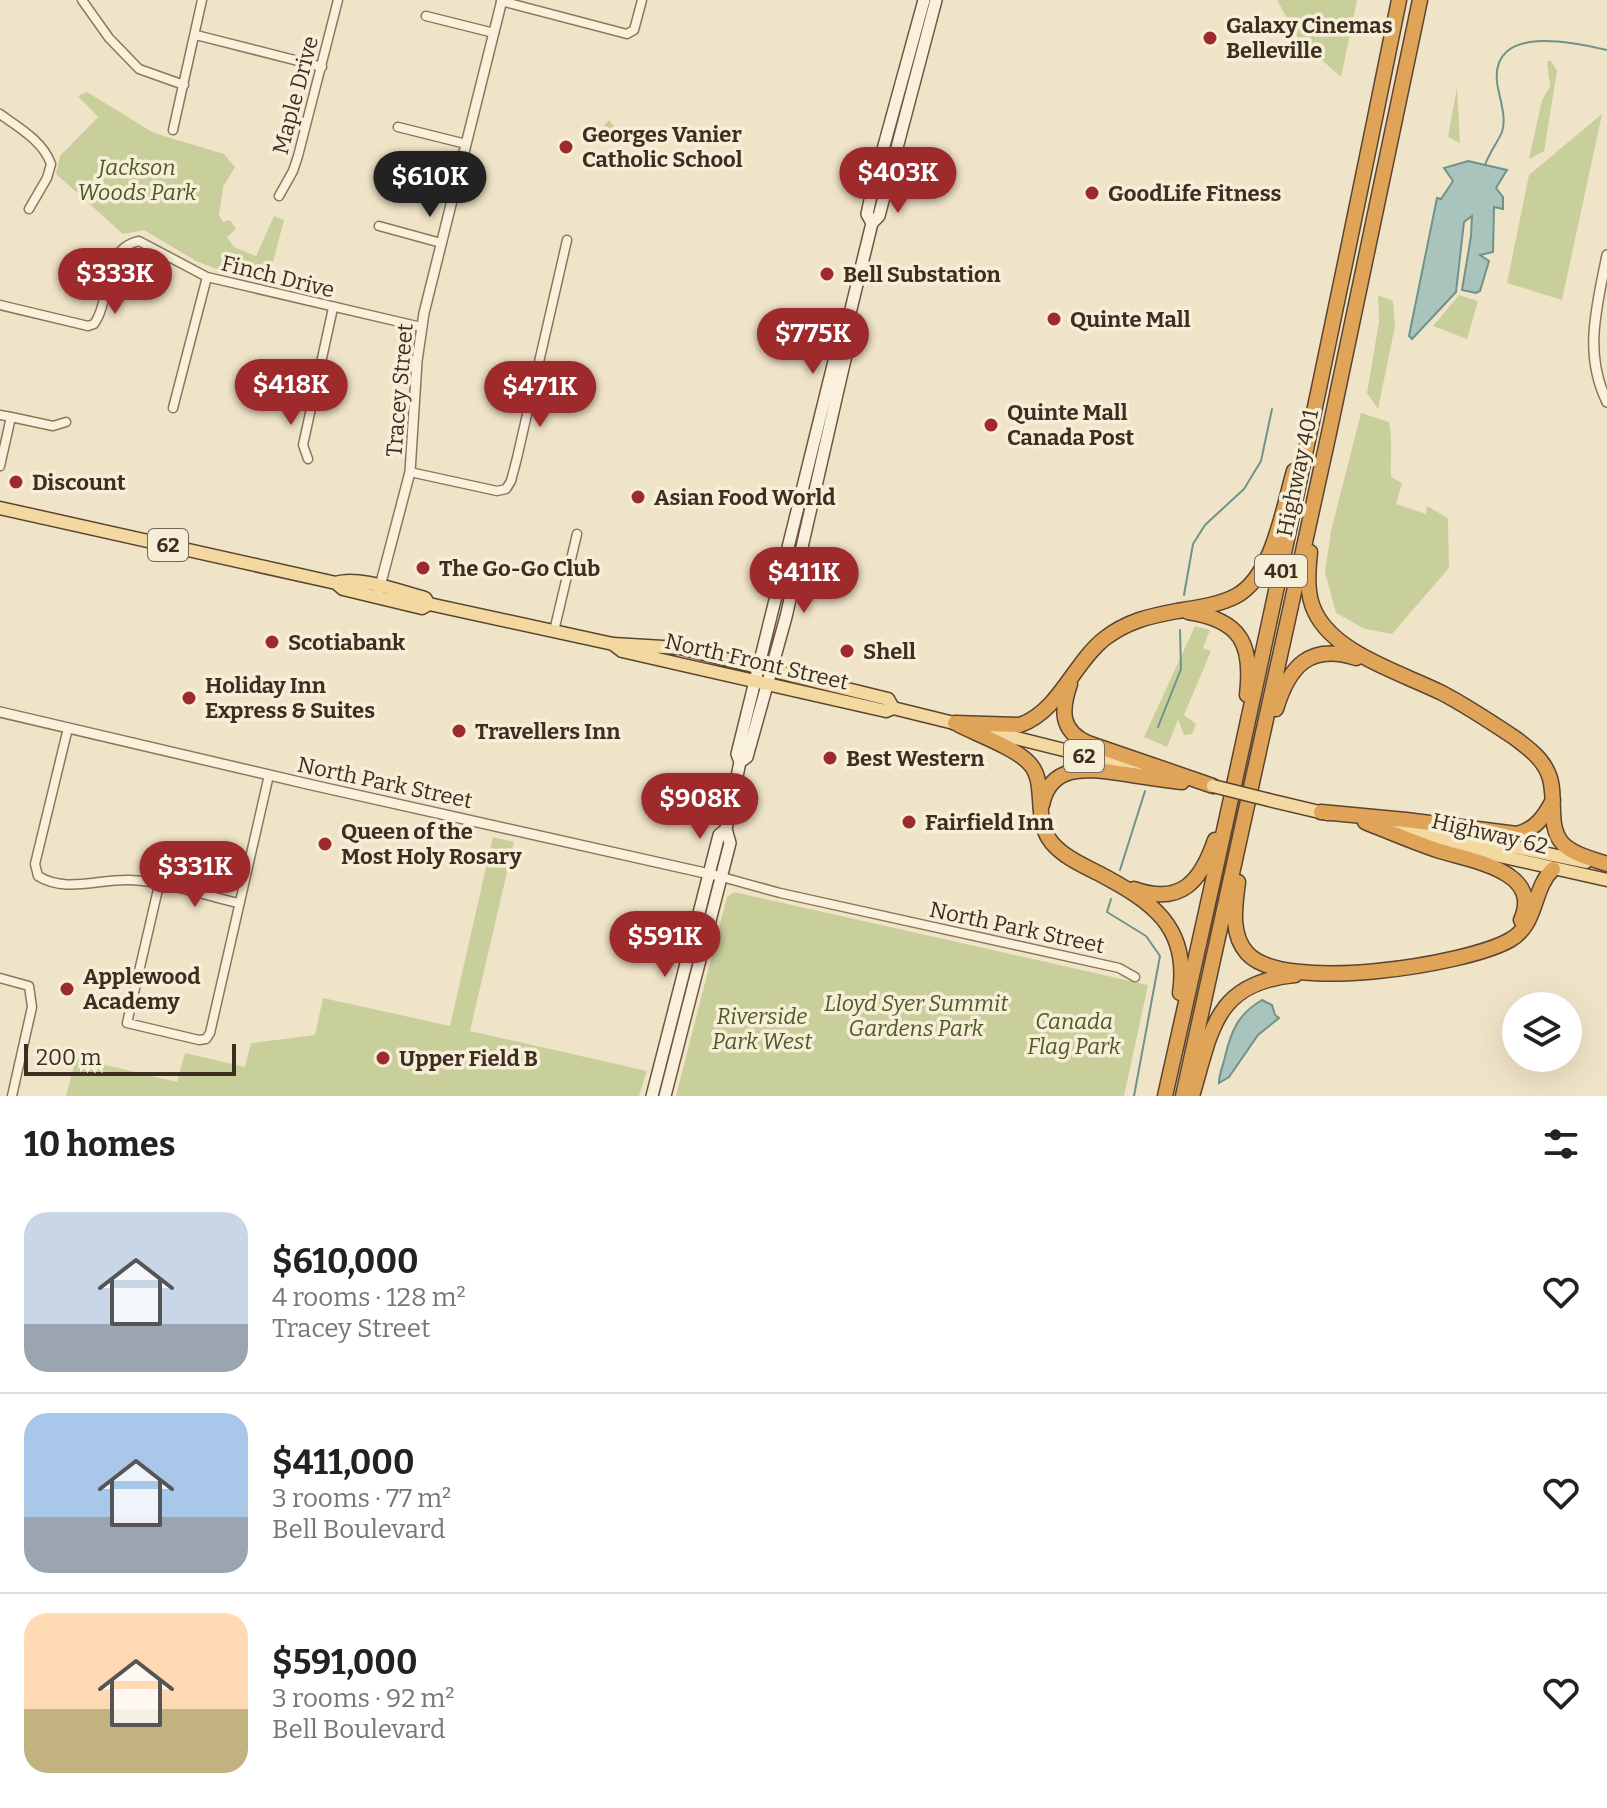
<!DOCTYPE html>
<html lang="en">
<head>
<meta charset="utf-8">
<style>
	body { margin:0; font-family:Bitter,serif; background:#f2f2f2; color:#222; height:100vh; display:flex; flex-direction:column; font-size:30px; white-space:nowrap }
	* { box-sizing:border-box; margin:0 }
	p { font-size:26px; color:#767676 }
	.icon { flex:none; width:44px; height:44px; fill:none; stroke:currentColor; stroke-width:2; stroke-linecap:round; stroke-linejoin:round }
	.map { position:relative; height:1096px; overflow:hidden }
	.panel { display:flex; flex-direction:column; background:#fff; flex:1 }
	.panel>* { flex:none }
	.fabs { position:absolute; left:1502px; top:992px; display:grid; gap:16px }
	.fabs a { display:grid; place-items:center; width:80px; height:80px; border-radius:50%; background:#fff; box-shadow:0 8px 32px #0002; font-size:40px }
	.scale { position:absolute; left:24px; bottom:20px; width:212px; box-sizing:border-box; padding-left:8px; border:4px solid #3d2e20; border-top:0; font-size:22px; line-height:28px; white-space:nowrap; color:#3d2e20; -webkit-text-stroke:6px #f7eed8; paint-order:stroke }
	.price { position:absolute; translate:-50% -68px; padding:0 18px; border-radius:28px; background:#9e2a2b; color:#fff; font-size:26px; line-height:52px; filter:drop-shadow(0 2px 4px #0008) }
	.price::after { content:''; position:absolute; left:50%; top:48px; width:24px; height:18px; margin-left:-12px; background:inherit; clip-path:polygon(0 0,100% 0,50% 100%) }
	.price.current { background:#222; color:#fff }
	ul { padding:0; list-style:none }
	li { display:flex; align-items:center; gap:24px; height:200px; padding:0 24px }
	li+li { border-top:2px solid #e0e0e0 }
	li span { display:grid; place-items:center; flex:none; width:224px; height:160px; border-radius:24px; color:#555 }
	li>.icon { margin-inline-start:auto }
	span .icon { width:96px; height:96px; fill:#fffc; stroke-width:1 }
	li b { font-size:34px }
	h2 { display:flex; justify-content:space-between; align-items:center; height:96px; padding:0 24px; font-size:34px }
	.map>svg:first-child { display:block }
</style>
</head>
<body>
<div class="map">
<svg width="1607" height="1096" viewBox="0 0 1607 1096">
	<rect width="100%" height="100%" fill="#f0e4c8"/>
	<!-- green -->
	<path fill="#c9cf9b" d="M 1277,0 L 1357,0 L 1341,77 L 1299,40 Z
		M 1547,61 L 1551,61 L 1557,71 L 1544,151 L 1529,159 L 1542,100 L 1550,87 Z
		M 1457,87 L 1460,143 L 1448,137 Z
		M 87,92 L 154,133 L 224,154 L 235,167 L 223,187 L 219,215 L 223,222 L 230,220 L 236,229 L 227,237 L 234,247 L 256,256 L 274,216 L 284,220 L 269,277 L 252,273 L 248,281 L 196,261 L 144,230 L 123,234 L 56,174 L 60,156 L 98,117 L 78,96 Z
		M 1602,114 L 1562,300 L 1507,283 L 1529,175 Z
		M 609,120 L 617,130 L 616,138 L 603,140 L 599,131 Z
		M 1378,295 L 1393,301 L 1395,326 L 1378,409 L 1367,393 L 1379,322 Z
		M 1459,295 L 1478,301 L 1467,339 L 1433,326 Z
		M 1361,413 L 1389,422 C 1393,440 1390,459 1391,477 L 1402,483 L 1396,504 L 1426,514 L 1427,506 L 1448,518 L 1449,568 L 1392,634 L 1365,629 L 1336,613 L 1325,572 L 1331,531 Z
		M 1195,626 L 1210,630 L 1203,648 L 1211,651 L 1184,715 L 1196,724 L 1192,734 L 1184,735 L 1178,720 L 1167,747 L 1144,737 Z
		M 493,837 L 514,842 L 470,1031 L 647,1071 L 639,1096 L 66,1096 L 76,1058 L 177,1082 L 185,1053 L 245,1067 L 251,1043 L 315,1035 L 323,998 L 450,1026 Z
		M 734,892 L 1148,985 L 1124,1096 L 676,1096 L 727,897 Z"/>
	<!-- water -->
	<path fill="#a9c4bc" stroke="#6f938a" stroke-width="2" d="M 1468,161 L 1507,170 L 1496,188 L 1503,197 L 1503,209 L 1494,207 L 1493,252 L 1480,255 L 1489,261 L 1480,291 L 1476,293 L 1462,290 L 1471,236 L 1472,216 L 1464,222 L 1456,292 L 1412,339 L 1409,336 L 1437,198 L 1441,199 L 1453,181 L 1444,168 Z
		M 1262,1000 L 1272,1005 L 1275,1015 L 1279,1018 L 1258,1035 L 1229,1077 L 1219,1083 C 1219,1074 1223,1066 1225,1057 C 1231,1031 1238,1014 1262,1000 Z"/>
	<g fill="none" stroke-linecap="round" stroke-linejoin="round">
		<!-- stream -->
		<path stroke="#6f938a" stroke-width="2" d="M 1485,165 C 1489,153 1499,140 1502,132 C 1507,116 1499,98 1497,82 C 1491,24 1573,42 1607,50
			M 1184,595 L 1193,544 L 1205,525 L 1244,489 L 1261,461 L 1272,409
			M 1158,727 L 1181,669 L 1180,630
			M 1120,870 L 1145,791
			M 1111,899 L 1107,912 L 1146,936 L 1160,956 L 1134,1096"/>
		<defs>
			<path id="minor" d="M 82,0 L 109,38 L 139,69 L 184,85
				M 501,1 L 627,34 L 634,30 L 642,0
				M 426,16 L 494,33
				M 196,35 L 322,67
				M 0,114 C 18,127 43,141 51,164 L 47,178 L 29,209
				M 398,127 L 466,144
				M 173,130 L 202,0
				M 279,196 L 293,171 L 298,156 L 338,0
				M 379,226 L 441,243
				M 0,305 L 88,326 L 94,324 C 112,299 101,249 139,241 L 207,277 L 421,327
				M 282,385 L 315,392
				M 173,408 L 207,277
				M 0,415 L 11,417 L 0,466
				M 11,417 L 53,426 L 66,422
				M 308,459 L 303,445 L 333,308
				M 410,472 L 497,491 L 506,489 L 511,481 L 517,458 L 567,240
				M 554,631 L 577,534
				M 68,728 L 35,864 L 38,876 C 65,893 98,879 129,880 C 165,881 203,895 238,903
				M 722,877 L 780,893 L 1119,968 L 1135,977
				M 159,885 L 127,1023 L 199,1040 L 206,1039 L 210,1033 L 269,775
				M 0,978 L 29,986 L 32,1007 L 12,1096"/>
			<path id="tertiary" d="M 1607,255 C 1597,306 1583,353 1607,402
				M 379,590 L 410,472 L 417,361 L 424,313 L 502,0
				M 0,712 L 312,785 L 714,875"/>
			<path id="secondary" d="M 872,223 L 867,214 L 874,182 L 924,0
				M 740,762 L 747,757 L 786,617 L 846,355 L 842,346
				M 652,1096 L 719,835 L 726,829 L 740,762 L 737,754 L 836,353 L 842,346 L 872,223 L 879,216 L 936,0
				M 665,1096 L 730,843 L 726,829"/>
			<path id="primary" d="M 0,508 L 336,583 L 343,589 L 422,608 L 429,604
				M 336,583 C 358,575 401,592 425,598 L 429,604 L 613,644 L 680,648 L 888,699 L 893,708
				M 613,644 L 622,651 L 886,711 L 893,708 L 962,725
				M 980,729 L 1152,772
				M 1269,800 L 1328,814
				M 1388,825 L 1458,835 L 1586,862
				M 1415,837 L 1607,880"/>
			<path id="motorway" d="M 1310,552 C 1308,572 1306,594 1315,612 C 1335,654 1402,673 1442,693 C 1467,706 1491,722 1515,738 C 1527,747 1542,758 1548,773 C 1558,794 1546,826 1563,844 C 1574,855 1593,859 1607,864
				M 1188,612 C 1241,620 1253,644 1247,695
				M 1070,684 C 1061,710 1060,731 1088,743 L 1213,786
				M 1276,709 C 1289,666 1310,643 1356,658
				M 955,723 L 1020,725 C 1059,711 1073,664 1104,639 C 1127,621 1150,616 1177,611 C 1196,608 1219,605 1236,596 C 1273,576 1283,508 1294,471
				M 959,725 C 979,735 1015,748 1029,763 C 1048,782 1032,819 1052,843 C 1064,857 1082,865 1098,873 C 1151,901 1190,926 1180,993
				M 1042,805 C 1051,760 1093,770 1126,774 C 1145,777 1164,780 1182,782
				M 1321,812 L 1406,820 L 1517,834 C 1536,829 1544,817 1553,800
				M 1365,822 C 1390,832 1415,843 1440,851 C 1472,861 1543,871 1521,920
				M 1238,882 C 1235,906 1230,934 1247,953 C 1283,994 1466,965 1510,940 C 1538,924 1532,889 1553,869
				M 1134,889 C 1181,906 1201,881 1215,840
				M 1165,1096 C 1247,732 1325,366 1399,0
				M 1183,1096 L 1329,433 L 1420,0
				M 1192,1096 C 1212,1030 1214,983 1295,975"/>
		</defs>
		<!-- minor casing -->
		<use href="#minor" stroke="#8d765c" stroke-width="11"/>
		<!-- tertiary casing -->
		<use href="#tertiary" stroke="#8d765c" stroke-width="12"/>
		<!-- secondary casing -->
		<use href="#secondary" stroke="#6f573f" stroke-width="14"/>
		<!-- primary casing -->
		<use href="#primary" stroke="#5b4430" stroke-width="15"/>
		<!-- motorway casing -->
		<use href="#motorway" stroke="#5b4430" stroke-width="17"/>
		<!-- minor -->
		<use href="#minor" stroke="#faf1dc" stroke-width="8"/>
		<!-- tertiary -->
		<use href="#tertiary" stroke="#faf1dc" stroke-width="9"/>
		<!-- secondary -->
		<use href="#secondary" stroke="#faf1dc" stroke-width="11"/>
		<!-- primary -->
		<use href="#primary" stroke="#f3d9a0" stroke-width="12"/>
		<!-- motorway -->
		<use href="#motorway" stroke="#e0a458" stroke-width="14"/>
		<defs>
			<path id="primary-bridge" d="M 1213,786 L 1269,800"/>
		</defs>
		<!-- primary-bridge casing -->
		<use href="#primary-bridge" stroke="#5b4430" stroke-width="15" stroke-linecap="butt"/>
		<!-- primary-bridge -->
		<use href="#primary-bridge" stroke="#f3d9a0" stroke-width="12"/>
	</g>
	<!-- markers -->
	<g fill="#9e2a2b" stroke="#f7eed8" stroke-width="3">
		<circle cx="1210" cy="38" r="8"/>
		<circle cx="566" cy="147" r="8"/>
		<circle cx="1092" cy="193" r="8"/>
		<circle cx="827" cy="274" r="8"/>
		<circle cx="1054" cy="319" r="8"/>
		<circle cx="991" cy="425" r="8"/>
		<circle cx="16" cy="482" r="8"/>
		<circle cx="638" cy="497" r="8"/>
		<circle cx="423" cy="568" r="8"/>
		<circle cx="272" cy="642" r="8"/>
		<circle cx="847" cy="651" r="8"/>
		<circle cx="189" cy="698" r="8"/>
		<circle cx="459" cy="731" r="8"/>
		<circle cx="830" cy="758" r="8"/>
		<circle cx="909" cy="822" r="8"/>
		<circle cx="325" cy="844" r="8"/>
		<circle cx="67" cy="989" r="8"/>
		<circle cx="383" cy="1058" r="8"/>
	</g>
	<g text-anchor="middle" stroke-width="7" stroke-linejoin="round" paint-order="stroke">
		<!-- shield labels -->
		<g fill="#f7eed8" stroke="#756857" stroke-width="2">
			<rect x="148" y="529" width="40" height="32" rx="6"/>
			<rect x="1255" y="555" width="52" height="32" rx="6"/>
			<rect x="1064" y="740" width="40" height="32" rx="6"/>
		</g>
		<g font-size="20" font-weight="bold" fill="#3d2e20">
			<text x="168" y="552">62</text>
			<text x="1281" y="578">401</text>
			<text x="1084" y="763">62</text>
		</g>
		<!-- poi labels -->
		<g font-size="22" font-weight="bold" fill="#3d2e20" stroke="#f7eed8" text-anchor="start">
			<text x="1226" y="33">Galaxy Cinemas<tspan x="1226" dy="25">Belleville</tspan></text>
			<text x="582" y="142">Georges Vanier<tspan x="582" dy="25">Catholic School</tspan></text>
			<text x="1108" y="201">GoodLife Fitness</text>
			<text x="843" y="282">Bell Substation</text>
			<text x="1070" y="327">Quinte Mall</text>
			<text x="1007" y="420">Quinte Mall<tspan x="1007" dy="25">Canada Post</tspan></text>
			<text x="32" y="490">Discount</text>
			<text x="654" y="505">Asian Food World</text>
			<text x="439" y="576">The Go-Go Club</text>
			<text x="288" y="650">Scotiabank</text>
			<text x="863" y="659">Shell</text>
			<text x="205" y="693">Holiday Inn<tspan x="205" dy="25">Express &amp; Suites</tspan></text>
			<text x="475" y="739">Travellers Inn</text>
			<text x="846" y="766">Best Western</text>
			<text x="925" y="830">Fairfield Inn</text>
			<text x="341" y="839">Queen of the<tspan x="341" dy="25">Most Holy Rosary</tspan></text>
			<text x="83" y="984">Applewood<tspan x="83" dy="25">Academy</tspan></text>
			<text x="399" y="1066">Upper Field B</text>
		</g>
		<!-- street labels -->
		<g font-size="22" fill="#3d2e20" stroke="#f7eed8">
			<text transform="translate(295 95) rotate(-75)" y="8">Maple Drive</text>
			<text transform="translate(278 276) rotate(14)" y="8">Finch Drive</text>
			<text transform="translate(399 390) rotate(-85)" y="8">Tracey Street</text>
			<text transform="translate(1297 473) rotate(-78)" y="8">Highway 401</text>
			<text transform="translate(757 661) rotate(13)" y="8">North Front Street</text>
			<text transform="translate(385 782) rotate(12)" y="8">North Park Street</text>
			<text transform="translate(1490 833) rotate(13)" y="8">Highway 62</text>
			<text transform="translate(1017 927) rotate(12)" y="8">North Park Street</text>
		</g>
		<!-- park labels -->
		<g font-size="22" font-style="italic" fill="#4d5a26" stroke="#f7eed8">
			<text x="137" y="175">Jackson<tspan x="137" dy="25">Woods Park</tspan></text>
			<text x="916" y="1011">Lloyd Syer Summit<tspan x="916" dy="25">Gardens Park</tspan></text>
			<text x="762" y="1024">Riverside<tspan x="762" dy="25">Park West</tspan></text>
			<text x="1074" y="1029">Canada<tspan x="1074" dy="25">Flag Park</tspan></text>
		</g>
	</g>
</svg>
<div class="fabs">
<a><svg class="icon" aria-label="layers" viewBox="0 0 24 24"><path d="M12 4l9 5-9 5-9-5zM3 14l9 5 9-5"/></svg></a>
</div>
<div class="scale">200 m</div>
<b class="price" style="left:898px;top:215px">$403K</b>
<b class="price current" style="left:430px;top:219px">$610K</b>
<b class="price" style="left:115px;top:316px">$333K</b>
<b class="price" style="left:813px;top:376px">$775K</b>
<b class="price" style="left:291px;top:427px">$418K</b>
<b class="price" style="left:540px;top:429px">$471K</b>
<b class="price" style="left:804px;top:615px">$411K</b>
<b class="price" style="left:700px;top:841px">$908K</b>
<b class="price" style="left:195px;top:909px">$331K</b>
<b class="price" style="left:665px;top:979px">$591K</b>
</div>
<section class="panel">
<h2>10 homes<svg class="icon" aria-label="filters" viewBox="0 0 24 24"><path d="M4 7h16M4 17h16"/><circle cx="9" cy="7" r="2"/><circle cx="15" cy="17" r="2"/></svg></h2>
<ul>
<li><span style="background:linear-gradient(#c9d6e8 70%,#9aa5b1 0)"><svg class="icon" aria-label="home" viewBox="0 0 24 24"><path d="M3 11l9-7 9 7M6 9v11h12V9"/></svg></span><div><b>$610,000</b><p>4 rooms · 128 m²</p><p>Tracey Street</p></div><svg class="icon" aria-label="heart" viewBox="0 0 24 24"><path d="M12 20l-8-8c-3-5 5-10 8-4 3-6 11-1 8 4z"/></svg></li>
<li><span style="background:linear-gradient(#a9c7e8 65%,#9aa5b1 0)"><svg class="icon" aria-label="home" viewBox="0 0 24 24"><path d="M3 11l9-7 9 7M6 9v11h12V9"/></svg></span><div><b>$411,000</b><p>3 rooms · 77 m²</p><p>Bell Boulevard</p></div><svg class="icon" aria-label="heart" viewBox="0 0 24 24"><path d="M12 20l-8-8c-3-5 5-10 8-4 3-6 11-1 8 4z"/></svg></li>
<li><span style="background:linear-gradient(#ffd9b3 60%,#c2b280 0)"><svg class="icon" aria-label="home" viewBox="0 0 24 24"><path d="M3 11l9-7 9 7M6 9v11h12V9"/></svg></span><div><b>$591,000</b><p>3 rooms · 92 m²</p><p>Bell Boulevard</p></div><svg class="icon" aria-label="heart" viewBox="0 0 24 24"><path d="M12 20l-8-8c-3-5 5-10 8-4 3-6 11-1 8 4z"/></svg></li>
</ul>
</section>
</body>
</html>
